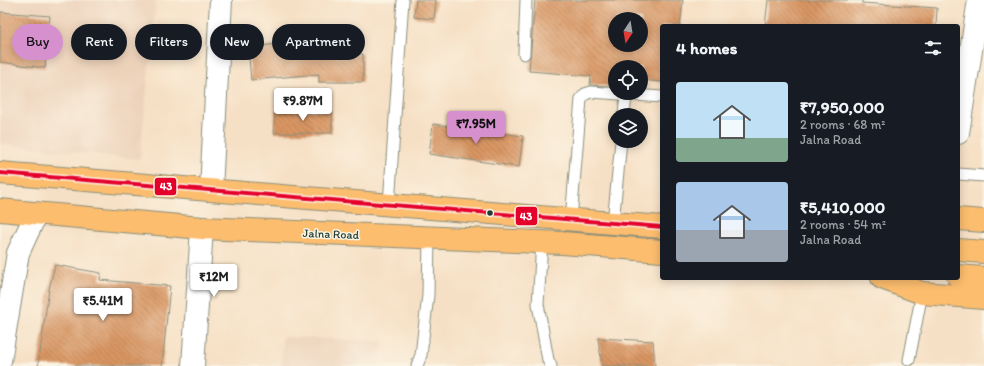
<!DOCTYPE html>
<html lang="en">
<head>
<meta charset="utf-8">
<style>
	body { margin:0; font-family:Itim,sans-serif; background:#20242c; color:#f1f3f6; height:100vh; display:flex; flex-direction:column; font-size:15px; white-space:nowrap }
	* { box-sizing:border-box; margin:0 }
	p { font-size:13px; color:#9ea1a6 }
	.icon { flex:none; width:22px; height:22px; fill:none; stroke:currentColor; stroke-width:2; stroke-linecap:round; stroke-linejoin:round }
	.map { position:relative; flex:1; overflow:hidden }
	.panel { position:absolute; left:660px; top:24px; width:300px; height:256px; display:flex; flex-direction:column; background:#171b24; border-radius:4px; box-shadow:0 2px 10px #0003 }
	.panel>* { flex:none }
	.hud { position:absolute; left:12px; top:24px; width:380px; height:36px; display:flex; gap:8px }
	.needle { width:26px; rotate:192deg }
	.tools { position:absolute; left:608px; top:12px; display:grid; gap:8px }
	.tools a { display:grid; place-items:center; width:40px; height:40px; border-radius:50%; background:#171b24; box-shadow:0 2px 10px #0003; font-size:20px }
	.price { position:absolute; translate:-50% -34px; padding:0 9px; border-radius:4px; background:#fff; color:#222; font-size:13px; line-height:26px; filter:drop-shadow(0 1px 2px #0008) }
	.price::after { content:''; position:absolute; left:50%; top:24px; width:12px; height:9px; margin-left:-6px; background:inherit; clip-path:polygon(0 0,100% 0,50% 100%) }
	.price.selected { background:#d690ce; color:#111 }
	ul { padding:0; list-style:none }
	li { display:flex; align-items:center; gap:12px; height:100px; padding:0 16px }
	li span { display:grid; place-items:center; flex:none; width:112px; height:80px; border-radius:4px; color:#555 }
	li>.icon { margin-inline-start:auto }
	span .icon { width:48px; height:48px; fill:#fffc; stroke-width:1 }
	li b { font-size:17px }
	h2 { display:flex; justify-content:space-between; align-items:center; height:48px; padding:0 16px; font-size:17px }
	.tag { padding:0 14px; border-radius:18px; background:#171b24; box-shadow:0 2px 10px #0003; font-size:14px; line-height:36px }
	.tag.selected { background:#d690ce; color:#111 }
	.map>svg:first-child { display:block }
</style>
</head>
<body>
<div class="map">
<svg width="984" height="366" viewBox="0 0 984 366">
	<defs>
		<pattern id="building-back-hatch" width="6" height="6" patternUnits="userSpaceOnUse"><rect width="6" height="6" fill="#d99562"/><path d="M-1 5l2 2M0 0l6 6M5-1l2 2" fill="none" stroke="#af7b52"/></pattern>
	</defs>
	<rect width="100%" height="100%" fill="#fcf5e5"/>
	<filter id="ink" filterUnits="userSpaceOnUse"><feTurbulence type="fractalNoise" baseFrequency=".025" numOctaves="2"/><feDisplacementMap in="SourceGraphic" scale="8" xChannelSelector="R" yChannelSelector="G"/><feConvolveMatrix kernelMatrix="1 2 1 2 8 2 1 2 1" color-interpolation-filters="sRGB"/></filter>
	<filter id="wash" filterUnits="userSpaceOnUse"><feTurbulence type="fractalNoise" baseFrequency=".012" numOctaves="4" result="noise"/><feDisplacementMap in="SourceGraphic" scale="16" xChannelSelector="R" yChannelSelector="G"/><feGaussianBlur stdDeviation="0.9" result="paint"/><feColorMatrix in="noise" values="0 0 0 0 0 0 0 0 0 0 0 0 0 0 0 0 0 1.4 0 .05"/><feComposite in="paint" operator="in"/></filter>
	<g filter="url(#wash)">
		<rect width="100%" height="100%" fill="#f6e0c5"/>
		<!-- built -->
		<path fill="#edd2ba" d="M 0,0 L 156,0 L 140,159 L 0,144 Z
			M 283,337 L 383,341 L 379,366 L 281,366 Z"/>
		<g id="blocks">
			<!-- building -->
			<path fill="url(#building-back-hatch)" fill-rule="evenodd" d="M 416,0 L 436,0 L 434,19 L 414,17 Z
				M 535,0 L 683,0 L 680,26 L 662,26 L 662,82 L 641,80 L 641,67 L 615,67 L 615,78 L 613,78 L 612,86 L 590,85 L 591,76 L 529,71 ZM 615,19 L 641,19 L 641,45 L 615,45 Z
				M 768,0 L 862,0 L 862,3 L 937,8 L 936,26 L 765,26 Z
				M 0,12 L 50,16 L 45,68 L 0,62 Z
				M 302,42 L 303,54 L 363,54 L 363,82 L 319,82 L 319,74 L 251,80 L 248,47 Z
				M 275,110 L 332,111 L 332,133 L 274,133 Z
				M 433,124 L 523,136 L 519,167 L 429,154 Z
				M 55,265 L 101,273 L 100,280 L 170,286 L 162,366 L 38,366 L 49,289 Z
				M 598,338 L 653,341 L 655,366 L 602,366 Z"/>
		</g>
	</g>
	<g filter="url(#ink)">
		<use href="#blocks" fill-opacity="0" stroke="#8a8e7c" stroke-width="1"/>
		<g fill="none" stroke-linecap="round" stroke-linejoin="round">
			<defs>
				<path id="lane" d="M 524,54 L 526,0
					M 624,115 L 626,95
					M 958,174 L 984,176
					M 389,204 L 403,0
					M 571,220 L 581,99 L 585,94 L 591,92 L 662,97
					M 613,223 L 621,141
					M 542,243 L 538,304 L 548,360 L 551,366
					M 909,360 L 922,293
					M 417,366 L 421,355 L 428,295 L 429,238"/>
				<path id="street" d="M 958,133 L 979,0
					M 211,190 L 221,0
					M 0,361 L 18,253 L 36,214
					M 193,366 L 202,228"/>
				<path id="primary" d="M 958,219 L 984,221
					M 882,278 L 922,293 L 984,298"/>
				<path id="highway" d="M 0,173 L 662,227
					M 0,210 L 202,228 L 563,243 L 662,251
					M 958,250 L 984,252
					M 958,276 L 984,278"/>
			</defs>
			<!-- lane casing -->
			<use href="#lane" stroke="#8a8e7c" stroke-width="13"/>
			<!-- street casing -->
			<use href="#street" stroke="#8a8e7c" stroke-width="24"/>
			<!-- primary casing -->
			<use href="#primary" stroke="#8a8e7c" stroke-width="24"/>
			<!-- highway casing -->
			<use href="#highway" stroke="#8a8e7c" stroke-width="24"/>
			<!-- lane -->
			<use href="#lane" stroke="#fff" stroke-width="11"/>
			<!-- street -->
			<use href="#street" stroke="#fff" stroke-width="22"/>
			<!-- primary -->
			<use href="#primary" stroke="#fcbd6e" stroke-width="22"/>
			<!-- highway -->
			<use href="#highway" stroke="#fcbd6e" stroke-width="22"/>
			<defs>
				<path id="bus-1" d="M 0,173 L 662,227"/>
			</defs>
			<!-- bus-1 casing -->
			<use href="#bus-1" stroke="#fcf5e5" stroke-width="7"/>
			<!-- bus-1 -->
			<use href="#bus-1" stroke="#e4002b" stroke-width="4"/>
		</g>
	</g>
	<!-- markers -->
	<circle fill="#1f3d34" stroke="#fcf5e5" stroke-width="1.5" cx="490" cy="213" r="3.5"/>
	<g text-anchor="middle" stroke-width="3" stroke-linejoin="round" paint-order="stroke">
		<!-- street labels -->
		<g font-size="12" fill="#1f3d34" stroke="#fcf5e5">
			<text transform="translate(331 234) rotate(2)" y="4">Jalna Road</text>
		</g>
	</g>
	<g stroke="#fcf5e5" stroke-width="1.5">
		<rect x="154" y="177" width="23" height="19" rx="4" fill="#e4002b"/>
		<rect x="515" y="206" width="23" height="20" rx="4" fill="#e4002b"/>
	</g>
	<g font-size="11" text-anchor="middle" font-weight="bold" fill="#fff">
		<text x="166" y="190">43</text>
		<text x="526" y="220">43</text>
	</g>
</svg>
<div class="tools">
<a><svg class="needle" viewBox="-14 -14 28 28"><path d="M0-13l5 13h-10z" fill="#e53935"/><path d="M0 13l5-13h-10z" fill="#9ea1a6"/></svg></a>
<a><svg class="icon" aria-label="locate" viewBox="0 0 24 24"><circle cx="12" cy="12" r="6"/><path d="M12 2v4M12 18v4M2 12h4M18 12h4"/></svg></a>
<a><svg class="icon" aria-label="layers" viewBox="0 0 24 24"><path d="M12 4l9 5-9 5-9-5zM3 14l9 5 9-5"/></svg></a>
</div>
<b class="price" style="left:303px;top:122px">₹9.87M</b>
<b class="price selected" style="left:476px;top:145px">₹7.95M</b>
<b class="price" style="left:214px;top:298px">₹12M</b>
<b class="price" style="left:103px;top:322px">₹5.41M</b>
<div class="hud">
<a class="tag selected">Buy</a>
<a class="tag">Rent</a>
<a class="tag">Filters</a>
<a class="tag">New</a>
<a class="tag">Apartment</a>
</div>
<section class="panel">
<h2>4 homes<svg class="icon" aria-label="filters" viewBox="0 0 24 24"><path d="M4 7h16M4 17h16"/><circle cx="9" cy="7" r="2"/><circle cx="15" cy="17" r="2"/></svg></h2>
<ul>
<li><span style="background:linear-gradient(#bfe0f5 70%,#7fa58c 0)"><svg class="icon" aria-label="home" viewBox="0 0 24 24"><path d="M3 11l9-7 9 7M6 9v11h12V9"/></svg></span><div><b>₹7,950,000</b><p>2 rooms · 68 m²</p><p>Jalna Road</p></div></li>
<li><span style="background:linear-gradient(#a9c7e8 60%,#9aa5b1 0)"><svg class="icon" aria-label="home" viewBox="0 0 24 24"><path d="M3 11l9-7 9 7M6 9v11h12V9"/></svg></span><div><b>₹5,410,000</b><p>2 rooms · 54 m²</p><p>Jalna Road</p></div></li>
</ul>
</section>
</div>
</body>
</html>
